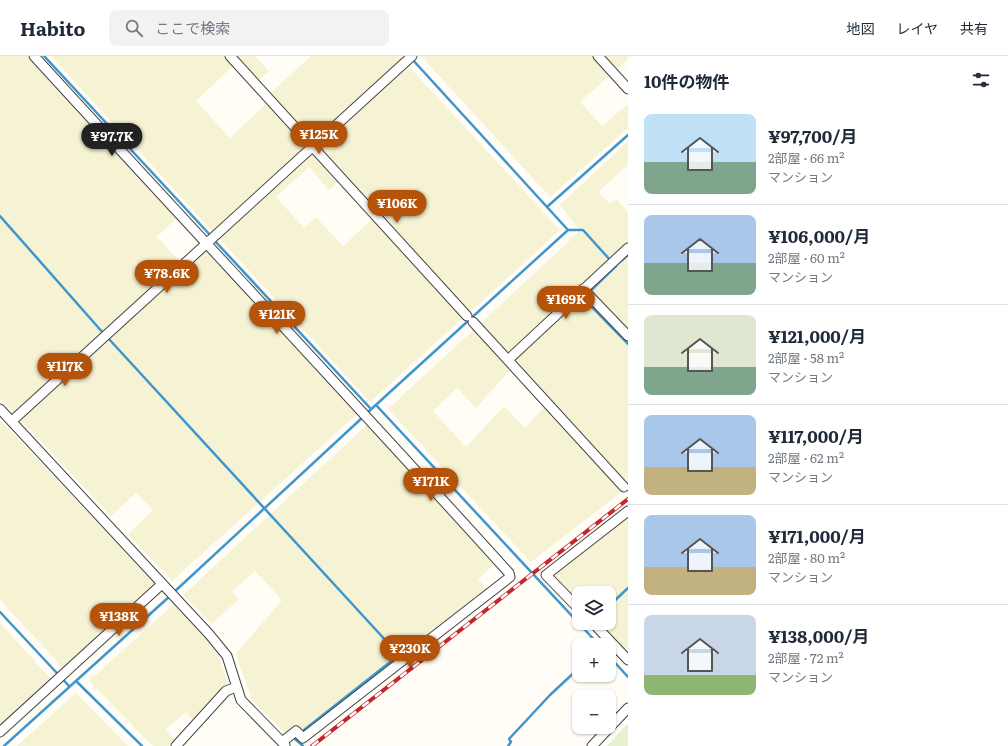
<!DOCTYPE html>
<html lang="ja">
<head>
<meta charset="utf-8">
<style>
	body { margin:0; font-family:Literata,"Noto Sans JP",serif; background:#f2f2f3; color:#1f2937; height:100vh; display:flex; flex-direction:column; font-size:15px; white-space:nowrap }
	* { box-sizing:border-box; margin:0 }
	p { font-size:13px; color:#747a83 }
	.icon { flex:none; width:22px; height:22px; fill:none; stroke:currentColor; stroke-width:2; stroke-linecap:round; stroke-linejoin:round }
	.map { position:relative; flex:1; overflow:hidden }
	.sheet { display:flex; flex-direction:column; background:#fff; width:380px }
	.sheet>* { flex:none }
	.tools { position:absolute; left:572px; top:530px; display:grid; gap:8px }
	.tools a { display:grid; place-items:center; width:44px; height:44px; border-radius:8px; background:#fff; box-shadow:0 1px 3px #0004; font-size:20px }
	.price { position:absolute; translate:-50% -34px; padding:0 9px; border-radius:14px; background:#b45309; color:#fff; font-size:13px; line-height:26px; filter:drop-shadow(0 1px 2px #0008) }
	.price::after { content:''; position:absolute; left:50%; top:24px; width:12px; height:9px; margin-left:-6px; background:inherit; clip-path:polygon(0 0,100% 0,50% 100%) }
	.price.active { background:#222; color:#fff }
	ul { padding:0; list-style:none }
	li { display:flex; align-items:center; gap:12px; height:100px; padding:0 16px }
	li+li { border-top:1px solid #e0e1e3 }
	li span { display:grid; place-items:center; flex:none; width:112px; height:80px; border-radius:8px; color:#555 }
	li>.icon { margin-inline-start:auto }
	span .icon { width:48px; height:48px; fill:#fffc; stroke-width:1 }
	li b { font-size:17px }
	h2 { display:flex; justify-content:space-between; align-items:center; height:48px; padding:0 16px; font-size:17px }
	header { display:flex; align-items:center; gap:24px; box-sizing:border-box; height:56px; padding:0 20px; background:#fff; border-bottom:1px solid #e0e1e3 }
	header strong { font-size:19px }
	nav { display:flex; gap:22px; margin-inline-start:auto; font-size:14px }
	.search { width:280px; height:36px; background:#f2f2f3; display:flex; align-items:center; gap:10px; box-sizing:border-box; padding:0 14px; border-radius:8px; color:#747a83; font-size:15px }
	main { display:flex; flex:1; min-height:0 }
	.map>svg:first-child { display:block }
</style>
</head>
<body>
<header>
<strong>Habito</strong>
<div class="search"><svg class="icon" aria-label="search" viewBox="0 0 24 24"><circle cx="10" cy="10" r="6"/><path d="M15 15l6 6"/></svg>ここで検索</div>
<nav><a>地図</a><a>レイヤ</a><a>共有</a></nav>
</header>
<main>
<div class="map">
<svg width="628" height="690" viewBox="0 0 628 690">
	<rect width="100%" height="100%" fill="#fffdf5"/>
	<!-- farmland -->
	<path fill="#f6f3d4" fill-rule="evenodd" d="M 0,0 L 27,0 L 177,162 L 157,181 L 184,210 L 204,191 L 358,357 L 172,525 L 128,478 L 153,454 L 136,437 L 111,460 L 0,342 Z
		M 51,0 L 223,0 L 233,10 L 196,45 L 230,82 L 267,47 L 339,125 L 329,134 L 309,111 L 276,141 L 304,172 L 316,161 L 343,190 L 373,162 L 464,261 L 370,346 Z
		M 233,0 L 255,0 L 269,15 L 257,26 Z
		M 311,0 L 399,0 L 560,174 L 469,257 L 268,39 Z
		M 421,0 L 628,0 L 628,3 L 580,46 L 602,70 L 628,48 L 628,72 L 550,141 Z
		M 628,85 L 628,109 L 598,136 L 610,148 L 616,143 L 628,156 L 628,431 L 531,506 L 388,353 L 580,175 L 560,149 ZM 512,312 L 546,349 L 525,372 L 504,350 L 466,391 L 433,355 L 457,332 L 476,352 Z
		M 0,364 L 156,528 L 63,612 L 0,544 Z
		M 368,368 L 496,507 L 478,523 L 489,535 L 294,686 L 252,644 L 236,598 L 282,544 L 255,515 L 232,535 L 239,543 L 212,568 L 183,539 Z
		M 628,453 L 628,601 L 596,567 L 609,567 L 609,537 L 579,537 L 579,550 L 548,517 Z
		M 174,548 L 216,593 L 228,627 L 193,665 L 186,656 L 166,673 L 175,684 L 169,690 L 153,690 L 89,625 Z
		M 0,567 L 51,623 L 0,669 Z
		M 76,637 L 128,690 L 17,690 Z"/>
	<!-- pitch -->
	<path fill="#e6f2cf" d="M 628,667 L 628,690 L 607,690 Z"/>
	<g fill="none" stroke-linecap="round" stroke-linejoin="round">
		<!-- stream -->
		<path stroke="#3f96cf" stroke-width="2.5" d="M 44,0 L 211,180
			M 548,150 L 628,79
			M 0,160 L 104,278
			M 568,174 L 583,174 L 611,205
			M 214,184 L 371,353
			M 615,210 L 628,199
			M 616,210 L 583,242 L 628,288
			M 108,282 L 399,599 L 304,674
			M 376,349 L 599,589
			M 367,357 L 568,174 L 412,3
			M 173,537 L 363,361
			M 609,550 L 628,532
			M 0,556 L 69,630
			M 583,573 L 590,567
			M 609,600 L 628,621
			M 76,625 L 142,690
			M 294,682 L 303,690
			M 4,690 L 170,540
			M 508,690 L 511,686 L 509,683 L 550,639 L 579,612"/>
		<defs>
			<path id="minor" d="M 34,0 C 192,173 352,343 509,517 L 510,521 L 303,682 L 296,675 L 282,686
				M 230,0 L 467,260
				M 598,0 L 628,33
				M 583,233 L 628,280
				M 473,266 L 624,431
				M 508,304 L 628,192
				M 0,353 L 209,578 L 227,600 L 241,644 L 285,689
				M 12,365 L 412,0
				M 579,553 L 546,519 L 628,455
				M 593,567 L 628,604
				M 0,676 L 162,528
				M 176,690 L 226,635 L 236,631
				M 592,690 L 628,652"/>
		</defs>
		<!-- minor casing -->
		<use href="#minor" stroke="#444" stroke-width="11"/>
		<!-- minor -->
		<use href="#minor" stroke="#fff" stroke-width="9"/>
		<defs>
			<path id="rail" d="M 312,690 L 628,443"/>
		</defs>
		<!-- rail casing -->
		<use href="#rail" stroke="#c4262e" stroke-width="4"/>
		<!-- rail -->
		<use href="#rail" stroke="#fff" stroke-width="2.5" stroke-dasharray="8" stroke-linecap="butt"/>
	</g>
</svg>
<div class="tools">
<a><svg class="icon" aria-label="layers" viewBox="0 0 24 24"><path d="M12 4l9 5-9 5-9-5zM3 14l9 5 9-5"/></svg></a>
<a>+</a>
<a>−</a>
</div>
<b class="price" style="left:319px;top:99px">¥125K</b>
<b class="price active" style="left:112px;top:101px">¥97.7K</b>
<b class="price" style="left:397px;top:168px">¥106K</b>
<b class="price" style="left:167px;top:238px">¥78.6K</b>
<b class="price" style="left:566px;top:264px">¥169K</b>
<b class="price" style="left:277px;top:279px">¥121K</b>
<b class="price" style="left:65px;top:331px">¥117K</b>
<b class="price" style="left:431px;top:446px">¥171K</b>
<b class="price" style="left:119px;top:581px">¥138K</b>
<b class="price" style="left:410px;top:613px">¥230K</b>
</div>
<section class="sheet">
<h2>10件の物件<svg class="icon" aria-label="filters" viewBox="0 0 24 24"><path d="M4 7h16M4 17h16"/><circle cx="9" cy="7" r="2"/><circle cx="15" cy="17" r="2"/></svg></h2>
<ul>
<li><span style="background:linear-gradient(#bfe0f5 60%,#7fa58c 0)"><svg class="icon" aria-label="home" viewBox="0 0 24 24"><path d="M3 11l9-7 9 7M6 9v11h12V9"/></svg></span><div><b>¥97,700/月</b><p>2部屋 · 66 m²</p><p>マンション</p></div></li>
<li><span style="background:linear-gradient(#a9c7e8 60%,#7fa58c 0)"><svg class="icon" aria-label="home" viewBox="0 0 24 24"><path d="M3 11l9-7 9 7M6 9v11h12V9"/></svg></span><div><b>¥106,000/月</b><p>2部屋 · 60 m²</p><p>マンション</p></div></li>
<li><span style="background:linear-gradient(#dfe7d0 65%,#7fa58c 0)"><svg class="icon" aria-label="home" viewBox="0 0 24 24"><path d="M3 11l9-7 9 7M6 9v11h12V9"/></svg></span><div><b>¥121,000/月</b><p>2部屋 · 58 m²</p><p>マンション</p></div></li>
<li><span style="background:linear-gradient(#a9c7e8 65%,#c2b280 0)"><svg class="icon" aria-label="home" viewBox="0 0 24 24"><path d="M3 11l9-7 9 7M6 9v11h12V9"/></svg></span><div><b>¥117,000/月</b><p>2部屋 · 62 m²</p><p>マンション</p></div></li>
<li><span style="background:linear-gradient(#a9c7e8 65%,#c2b280 0)"><svg class="icon" aria-label="home" viewBox="0 0 24 24"><path d="M3 11l9-7 9 7M6 9v11h12V9"/></svg></span><div><b>¥171,000/月</b><p>2部屋 · 80 m²</p><p>マンション</p></div></li>
<li><span style="background:linear-gradient(#c9d6e8 75%,#8fb573 0)"><svg class="icon" aria-label="home" viewBox="0 0 24 24"><path d="M3 11l9-7 9 7M6 9v11h12V9"/></svg></span><div><b>¥138,000/月</b><p>2部屋 · 72 m²</p><p>マンション</p></div></li>
</ul>
</section>
</main>
</body>
</html>
